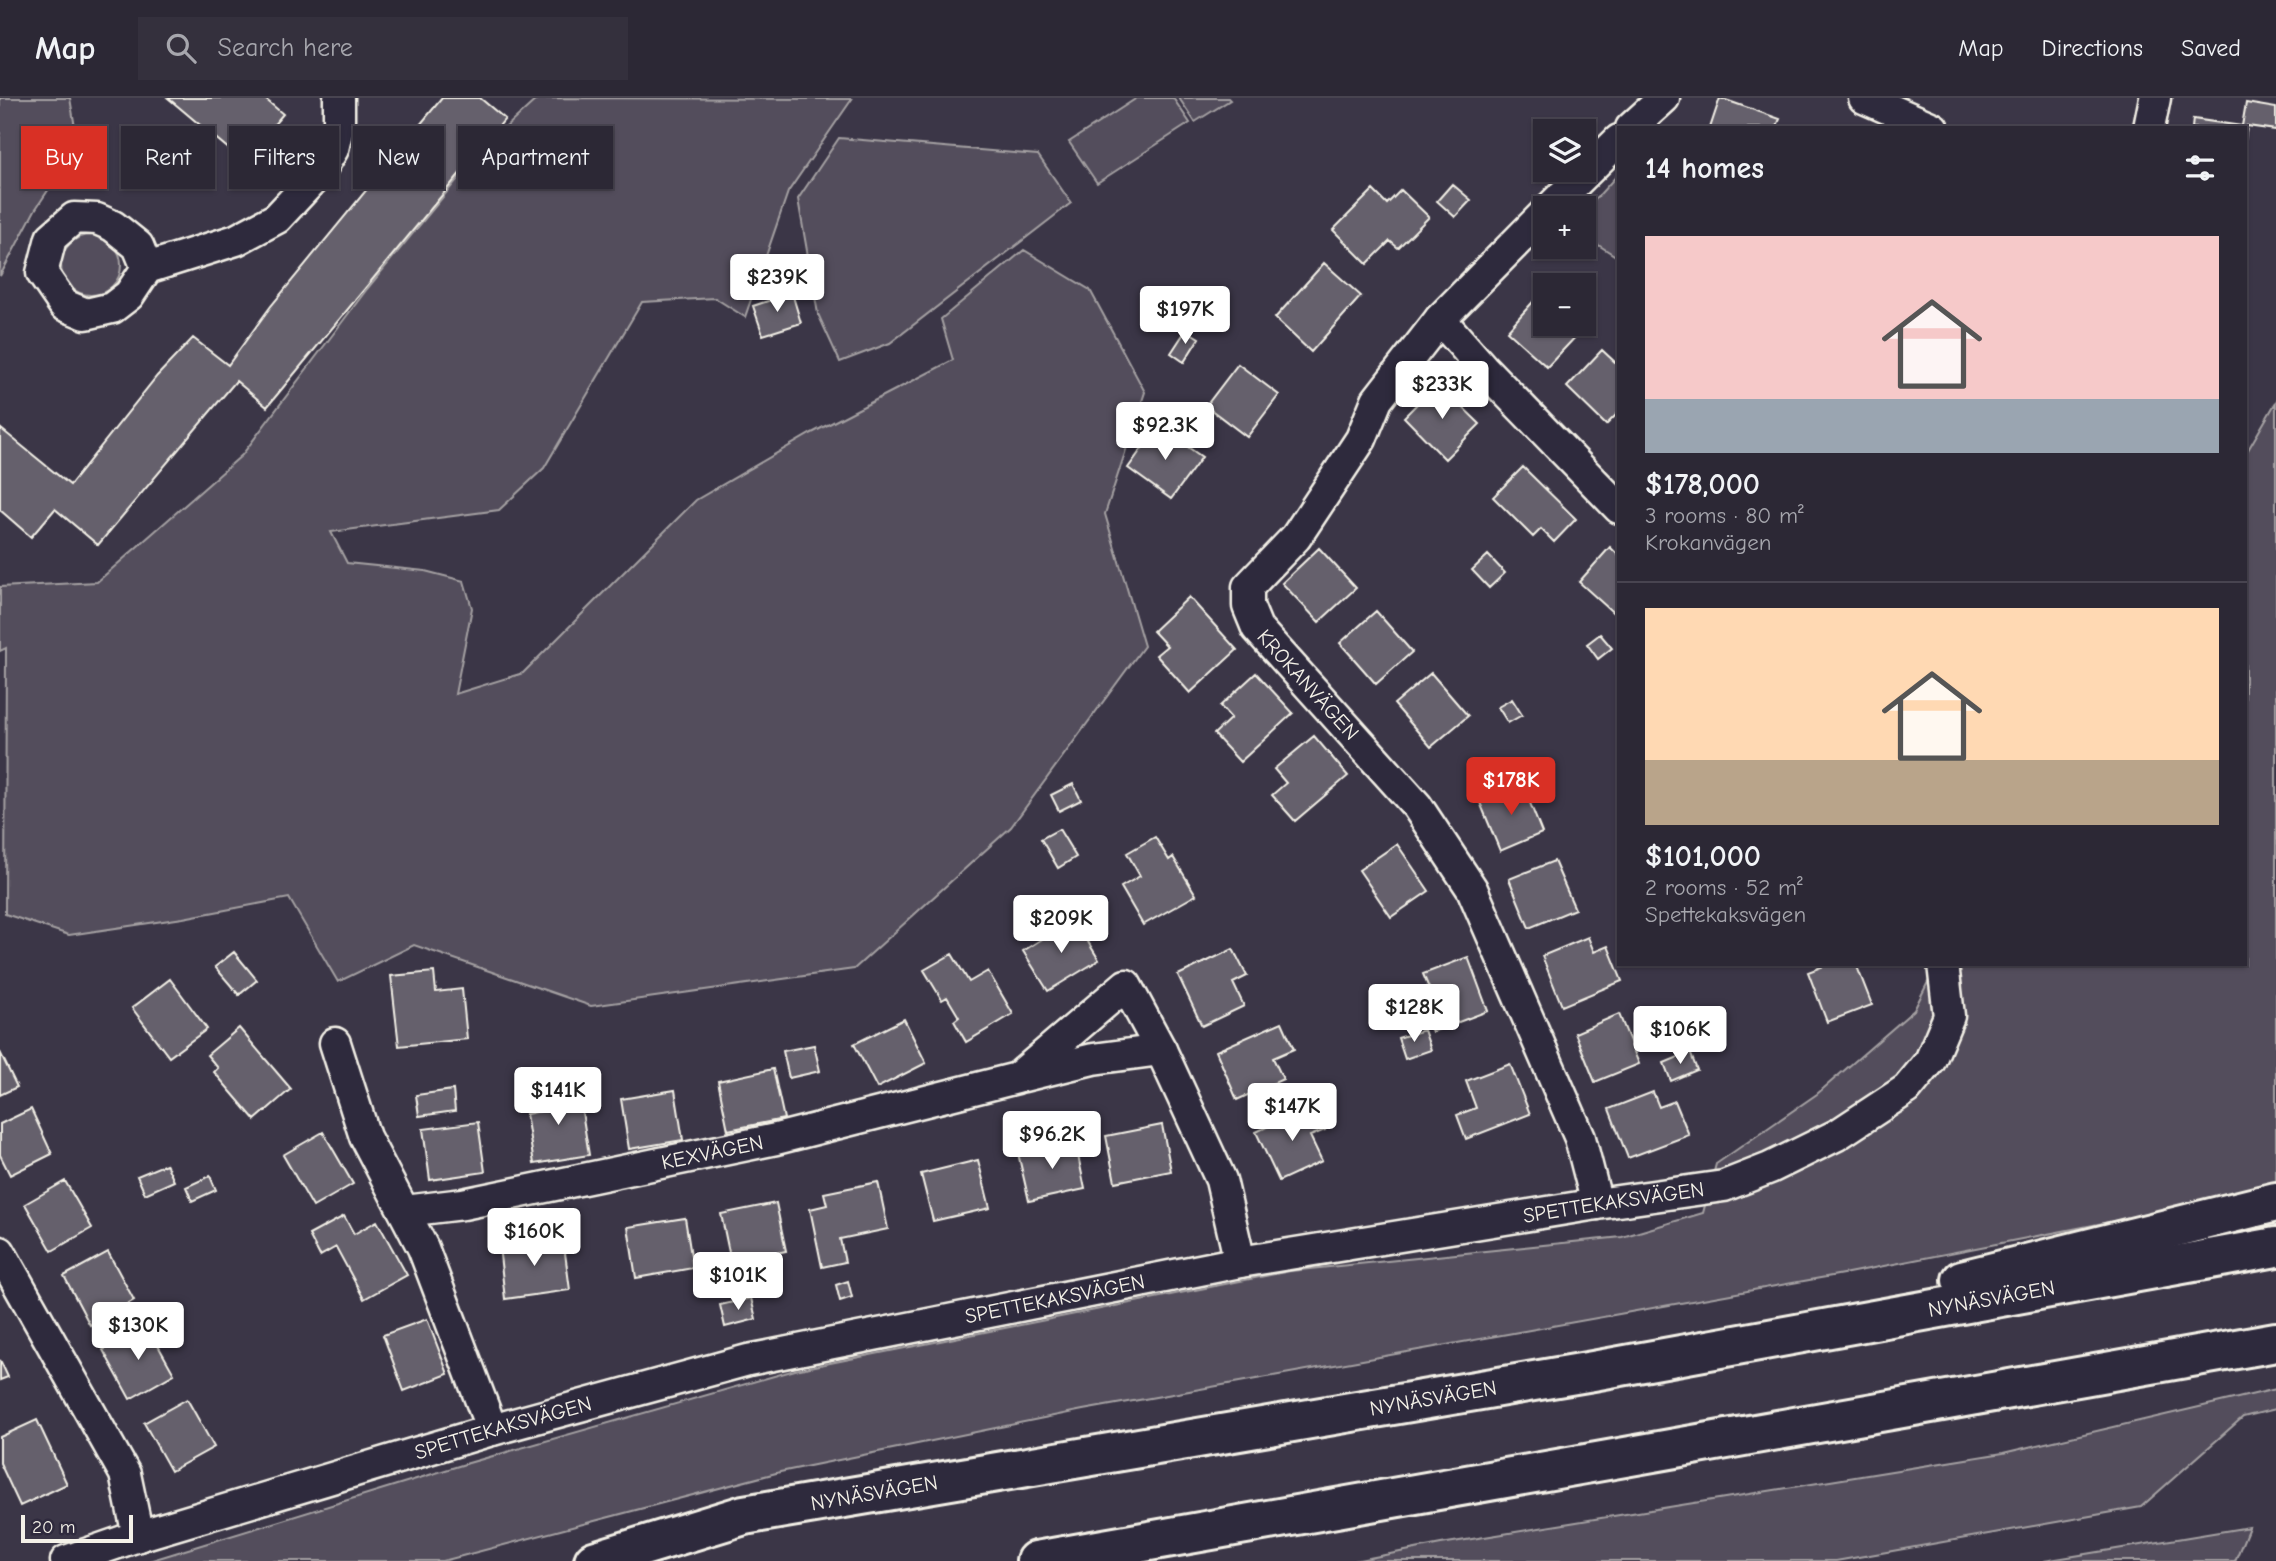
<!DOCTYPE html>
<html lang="en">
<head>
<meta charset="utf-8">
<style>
	body { margin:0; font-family:"Comic Neue",sans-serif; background:#34303d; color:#f1f3f6; height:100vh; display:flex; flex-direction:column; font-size:26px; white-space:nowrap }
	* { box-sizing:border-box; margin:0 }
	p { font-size:23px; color:#a6a6ad }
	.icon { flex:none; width:38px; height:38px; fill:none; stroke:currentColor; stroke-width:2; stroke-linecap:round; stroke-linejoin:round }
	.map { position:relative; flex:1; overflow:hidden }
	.side { position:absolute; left:1617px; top:28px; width:630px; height:840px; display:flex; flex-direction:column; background:#2c2835; border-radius:0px; box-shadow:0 2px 5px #0004,0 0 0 2px #484450 }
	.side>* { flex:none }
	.hud { position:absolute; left:21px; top:28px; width:665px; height:63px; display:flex; gap:14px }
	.controls { position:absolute; left:1533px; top:21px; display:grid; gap:14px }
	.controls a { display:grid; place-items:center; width:63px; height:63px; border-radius:0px; background:#2c2835; box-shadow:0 2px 5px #0004,0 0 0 2px #484450; font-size:35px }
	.scale { position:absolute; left:21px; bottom:18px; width:112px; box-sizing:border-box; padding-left:7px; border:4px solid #f4f1e8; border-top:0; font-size:19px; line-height:24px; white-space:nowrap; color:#f4f1e8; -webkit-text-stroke:5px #2f2a3d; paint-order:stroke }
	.price { position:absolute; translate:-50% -60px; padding:0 16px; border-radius:7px; background:#fff; color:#222; font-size:23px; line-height:46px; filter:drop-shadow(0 2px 4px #0008) }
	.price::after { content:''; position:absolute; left:50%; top:42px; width:21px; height:16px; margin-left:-10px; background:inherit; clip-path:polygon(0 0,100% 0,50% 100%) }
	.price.on { background:#d93025; color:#fff }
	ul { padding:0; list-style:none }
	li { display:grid; align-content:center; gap:14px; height:371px; padding:0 28px }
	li+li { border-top:2px solid #484450 }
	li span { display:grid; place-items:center; height:217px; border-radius:0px; color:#555 }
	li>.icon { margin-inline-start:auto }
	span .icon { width:126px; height:126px; fill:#fffc; stroke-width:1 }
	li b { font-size:30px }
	h2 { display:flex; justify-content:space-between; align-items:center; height:84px; padding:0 28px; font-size:30px }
	.pill { padding:0 24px; border-radius:0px; background:#2c2835; box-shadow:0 2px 5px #0004,0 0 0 2px #484450; font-size:24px; line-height:63px }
	.pill.on { background:#d93025; color:#fff }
	header { display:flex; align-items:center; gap:42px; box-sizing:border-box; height:98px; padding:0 35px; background:#2c2835; border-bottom:2px solid #484450 }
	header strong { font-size:33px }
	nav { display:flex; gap:38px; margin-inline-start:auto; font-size:24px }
	.search { width:490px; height:63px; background:#34303d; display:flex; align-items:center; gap:18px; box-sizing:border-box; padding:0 24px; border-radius:0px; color:#a6a6ad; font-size:26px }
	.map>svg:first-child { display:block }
</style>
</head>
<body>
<header>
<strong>Map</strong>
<div class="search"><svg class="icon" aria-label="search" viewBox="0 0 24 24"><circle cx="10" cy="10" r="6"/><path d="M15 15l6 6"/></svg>Search here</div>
<nav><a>Map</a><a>Directions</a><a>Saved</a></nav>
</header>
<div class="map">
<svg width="2276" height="1463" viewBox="0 0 2276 1463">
	<rect width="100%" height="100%" fill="#3b3647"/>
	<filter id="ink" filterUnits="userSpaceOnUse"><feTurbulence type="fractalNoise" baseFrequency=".0143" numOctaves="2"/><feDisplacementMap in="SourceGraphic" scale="14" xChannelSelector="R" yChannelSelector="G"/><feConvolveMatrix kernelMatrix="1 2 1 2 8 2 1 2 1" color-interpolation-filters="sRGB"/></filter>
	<g filter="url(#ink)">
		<!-- green -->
		<path fill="#534e5c" stroke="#a4a0a2" stroke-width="2" d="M 0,0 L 70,0 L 78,47 L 35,112 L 0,178 Z
			M 538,0 L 852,1 L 788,94 L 745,219 L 715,200 L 642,204 L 544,370 L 499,412 L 331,434 L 347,465 L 425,473 L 464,483 L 472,510 L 455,596 L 523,575 L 696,402 L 810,336 L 953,262 L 941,221 L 1024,152 L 1090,192 L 1145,294 L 1105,416 L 1144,548 L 1011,729 L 854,871 L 591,908 L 414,847 L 338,884 L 289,800 L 183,820 L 69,837 L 5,816 L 6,550 L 0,553 L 0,489 L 97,484 L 242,357 L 367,191 L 484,49 Z
			M 1137,0 L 1173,0 L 1190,25 L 1097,85 L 1069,44 Z
			M 1179,0 L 1228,0 L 1230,2 L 1195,24 Z
			M 839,40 L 1038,57 L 1071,105 L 890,245 L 840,264 L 818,216 L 798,101 Z
			M 1619,75 L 1619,160 L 1584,138 L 1584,114 Z
			M61 167a30 30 0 1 1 60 0a30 30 0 1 1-60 0Z
			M 2276,304 L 2276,1086 L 2155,1115 L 1843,1176 L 1083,1312 L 780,1374 L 443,1463 L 149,1463 L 465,1366 L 795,1272 L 1290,1173 L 1622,1139 L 1703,1115 L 1716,1066 L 1817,996 L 1914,912 L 1937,866 L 2245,866 L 2245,357 Z
			M 2276,1291 L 2276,1311 L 2243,1319 L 2141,1409 L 1836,1463 L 1354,1463 L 1441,1446 L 2003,1355 Z
			M 2249,1429 L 2235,1463 L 2044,1463 Z"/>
		<!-- building -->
		<path fill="#65616c" stroke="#f4f1e8" stroke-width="2" d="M 168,0 L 264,0 L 283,16 L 243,63 Z
			M 442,0 L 480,0 L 505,21 L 267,309 L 236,283 L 98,447 L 55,411 L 31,439 L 0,412 L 0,330 L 70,387 L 157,278 L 193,240 L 228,267 L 271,208 Z
			M 1720,0 L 1780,21 L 1776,30 L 1710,30 Z
			M 2246,5 L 2276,10 L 2276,32 L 2247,28 L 2245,43 L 2245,30 L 2192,30 L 2193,21 L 2242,28 Z
			M 1452,86 L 1471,102 L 1455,119 L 1437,103 Z
			M 1373,92 L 1387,106 L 1401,92 L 1429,119 L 1398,150 L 1390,143 L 1367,166 L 1333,132 Z
			M 1324,165 L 1361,198 L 1311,254 L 1275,220 Z
			M 792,195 L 801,225 L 763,237 L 753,208 Z
			M 1539,197 L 1545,203 L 1545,226 L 1571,226 L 1580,234 L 1547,269 L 1507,233 Z
			M 1186,232 L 1199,240 L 1184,264 L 1171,255 Z
			M 1602,252 L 1616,265 L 1619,262 L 1619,314 L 1606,327 L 1567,289 Z
			M 1238,266 L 1279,297 L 1247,339 L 1206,308 Z
			M 1438,285 L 1480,326 L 1445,361 L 1404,319 Z
			M 1158,328 L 1202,359 L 1171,401 L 1128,370 Z
			M 1523,369 L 1576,421 L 1554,444 L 1541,431 L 1533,439 L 1493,399 Z
			M 1610,449 L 1619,458 L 1619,520 L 1579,484 Z
			M 1319,450 L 1356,490 L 1319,524 L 1282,485 Z
			M 1488,457 L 1505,475 L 1489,490 L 1472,472 Z
			M 1189,499 L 1237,552 L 1190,595 L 1156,557 L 1167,548 L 1153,533 Z
			M 1376,513 L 1412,554 L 1376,586 L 1340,545 Z
			M 1600,536 L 1612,550 L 1598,561 L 1587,546 Z
			M 1256,575 L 1293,615 L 1240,664 L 1214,636 L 1231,620 L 1220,608 Z
			M 1431,575 L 1468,618 L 1431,649 L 1394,606 Z
			M 1512,601 L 1522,617 L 1508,625 L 1498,609 Z
			M 1314,638 L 1348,678 L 1295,723 L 1272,697 L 1286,685 L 1274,671 Z
			M 1522,685 L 1542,735 L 1500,753 L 1479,702 Z
			M 1073,686 L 1081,702 L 1059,713 L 1051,697 Z
			M 1059,731 L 1076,759 L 1058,770 L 1041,741 Z
			M 1155,739 L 1169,762 L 1173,759 L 1196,797 L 1143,827 L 1121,789 L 1140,778 L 1127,755 Z
			M 1397,746 L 1429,793 L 1391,819 L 1359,772 Z
			M 1554,763 L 1575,811 L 1529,830 L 1509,781 Z
			M 1074,821 L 1099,862 L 1048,893 L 1023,853 Z
			M 1588,839 L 1594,854 L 1608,848 L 1622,883 L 1562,908 L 1542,858 Z
			M 1233,851 L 1247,878 L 1233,885 L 1244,908 L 1202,928 L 1178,877 Z
			M 234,854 L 257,882 L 239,897 L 215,869 Z
			M 952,856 L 969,884 L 988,873 L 1013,916 L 966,944 L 954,923 L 959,919 L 947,899 L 942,902 L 924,872 Z
			M 1468,859 L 1488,913 L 1432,934 L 1419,900 L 1431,895 L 1423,876 Z
			M 1829,866 L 1856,866 L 1872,907 L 1827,924 L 1808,874 Z
			M 434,874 L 436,894 L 462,891 L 467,941 L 399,948 L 391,878 Z
			M 170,881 L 207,931 L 169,959 L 132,910 Z
			M 1619,916 L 1639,966 L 1595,984 L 1575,935 Z
			M 904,921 L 926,965 L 877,990 L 854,946 Z
			M 1282,924 L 1294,951 L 1273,960 L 1283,981 L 1237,1002 L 1216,953 Z
			M 239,930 L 291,991 L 255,1022 L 214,974 L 218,970 L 207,957 Z
			M 1424,932 L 1431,952 L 1405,961 L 1398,940 Z
			M 814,947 L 820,973 L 789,980 L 783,953 Z
			M 0,954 L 17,989 L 0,997 Z
			M 1690,954 L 1697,972 L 1671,983 L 1664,965 Z
			M 1510,966 L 1530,1016 L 1466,1041 L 1457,1017 L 1476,1010 L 1466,983 Z
			M 773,971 L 784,1021 L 728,1032 L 718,983 Z
			M 578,989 L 589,1057 L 534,1066 L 526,1016 L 542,1013 L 539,996 Z
			M 453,992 L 455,1013 L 419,1018 L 416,997 Z
			M 675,992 L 683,1042 L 629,1051 L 621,1001 Z
			M 1653,994 L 1659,1009 L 1675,1003 L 1689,1037 L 1628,1060 L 1609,1011 Z
			M 1313,1007 L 1325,1032 L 1310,1038 L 1322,1063 L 1279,1083 L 1256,1034 Z
			M 31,1011 L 52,1056 L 10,1077 L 0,1057 L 0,1026 Z
			M 478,1024 L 485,1074 L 430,1082 L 423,1031 Z
			M 1162,1027 L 1171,1073 L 1115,1084 L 1106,1038 Z
			M 323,1034 L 353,1086 L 313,1109 L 283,1057 Z
			M 1075,1043 L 1085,1091 L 1029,1103 L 1018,1055 Z
			M 978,1062 L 990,1110 L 933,1123 L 921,1076 Z
			M 166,1066 L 174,1083 L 145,1096 L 137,1078 Z
			M 210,1078 L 216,1092 L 192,1103 L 186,1089 Z
			M 65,1083 L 92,1130 L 52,1153 L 25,1106 Z
			M 878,1084 L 888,1131 L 840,1141 L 845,1164 L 822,1169 L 810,1111 L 827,1107 L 824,1095 Z
			M 776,1105 L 786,1153 L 731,1164 L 721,1116 Z
			M 344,1118 L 354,1136 L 377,1123 L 407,1177 L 364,1201 L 336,1149 L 320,1158 L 309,1137 Z
			M 685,1120 L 693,1170 L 636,1180 L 628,1129 Z
			M 563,1140 L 570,1192 L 505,1201 L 499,1148 Z
			M 108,1154 L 134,1202 L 90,1227 L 64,1178 Z
			M 848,1183 L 852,1199 L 840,1203 L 836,1187 Z
			M 751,1200 L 756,1221 L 725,1229 L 720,1207 Z
			M 427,1221 L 448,1276 L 404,1293 L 383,1237 Z
			M 147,1228 L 174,1276 L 130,1301 L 103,1252 Z
			M 0,1262 L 8,1279 L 0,1282 Z
			M 187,1301 L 214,1349 L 171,1373 L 144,1325 Z
			M 37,1322 L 67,1386 L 20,1408 L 0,1365 L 0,1339 Z"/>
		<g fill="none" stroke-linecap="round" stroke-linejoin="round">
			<defs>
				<g id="minor">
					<path d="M 1864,0 L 1933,30"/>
					<path d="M 1631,30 L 1664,0"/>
					<path d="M 2149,30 L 2155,0"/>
					<path d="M 1550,110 L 1619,42"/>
					<path id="s1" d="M 1545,115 L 1440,221 L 1377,302 L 1361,341 L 1296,439 L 1248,489 L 1248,508 L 1257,530 L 1417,708 L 1472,791 L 1580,1040 L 1597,1106"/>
					<path d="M 147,170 L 138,148 L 113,128 L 97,121 L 74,120 L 51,140 L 42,175 L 64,207 L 86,216 L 112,210 L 129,197 L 147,170 L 236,142 L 277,120 L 319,75 L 333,51 L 339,26 L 339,0"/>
					<path d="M 1440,221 L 1483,270 L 1619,410"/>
					<path d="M 335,945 L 365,1039 L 423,1150 L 492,1332"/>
					<path d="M 1024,978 L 1093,961 L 1161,952"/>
					<path id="s2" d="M 405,1113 L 463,1106 L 776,1041 L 1017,980 L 1126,887 L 1161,952 L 1221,1082 L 1240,1164"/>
					<path d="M 0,1154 L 125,1376 L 138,1438"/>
					<path id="s3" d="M 66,1463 L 138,1438 L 492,1332 L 748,1262 L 1240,1164 L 1597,1106 L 1724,1088 L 1770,1070 L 1837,1037 L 1907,991 L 1930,963 L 1949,918 L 1943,866"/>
				</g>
				<g id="motorway">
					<path d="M 1962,1182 L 2276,1104"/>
					<path id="s4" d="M 594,1463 L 744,1417 L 1593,1273 L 2276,1149"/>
					<path d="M 1036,1463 L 2276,1244"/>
				</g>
			</defs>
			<!-- minor casing -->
			<use href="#minor" stroke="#f4f1e8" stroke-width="35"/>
			<!-- motorway casing -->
			<use href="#motorway" stroke="#f4f1e8" stroke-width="44"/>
			<!-- minor -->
			<use href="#minor" stroke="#2f2a3d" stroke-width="30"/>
			<!-- motorway -->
			<use href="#motorway" stroke="#2f2a3d" stroke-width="38"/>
		</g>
	</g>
	<g text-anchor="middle" stroke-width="6" stroke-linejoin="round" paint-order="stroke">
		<!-- street labels -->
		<g font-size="21" fill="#f4f1e8" stroke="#2f2a3d">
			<text dy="7" stroke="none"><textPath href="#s1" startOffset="600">KROKANVÄGEN</textPath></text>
			<text dy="7" stroke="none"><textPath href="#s2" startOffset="313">KEXVÄGEN</textPath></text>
			<text dy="7" stroke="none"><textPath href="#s3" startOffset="1591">SPETTEKAKSVÄGEN</textPath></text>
			<text dy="7" stroke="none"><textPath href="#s3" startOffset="1024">SPETTEKAKSVÄGEN</textPath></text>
			<text dy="7" stroke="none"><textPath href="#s4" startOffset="1423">NYNÄSVÄGEN</textPath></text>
			<text dy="7" stroke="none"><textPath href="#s4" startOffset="856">NYNÄSVÄGEN</textPath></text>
			<text dy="7" stroke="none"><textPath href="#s3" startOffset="457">SPETTEKAKSVÄGEN</textPath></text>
			<text dy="7" stroke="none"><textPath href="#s4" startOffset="289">NYNÄSVÄGEN</textPath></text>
		</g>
	</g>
</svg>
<div class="controls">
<a><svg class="icon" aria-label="layers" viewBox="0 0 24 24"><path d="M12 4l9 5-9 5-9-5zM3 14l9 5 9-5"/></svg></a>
<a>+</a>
<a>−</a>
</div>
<div class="scale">20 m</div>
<b class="price" style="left:777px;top:216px">$239K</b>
<b class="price" style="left:1185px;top:248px">$197K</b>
<b class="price" style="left:1442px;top:323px">$233K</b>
<b class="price" style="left:1165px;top:364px">$92.3K</b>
<b class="price on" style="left:1511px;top:719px">$178K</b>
<b class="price" style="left:1061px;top:857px">$209K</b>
<b class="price" style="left:1414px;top:946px">$128K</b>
<b class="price" style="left:1680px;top:968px">$106K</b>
<b class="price" style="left:558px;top:1029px">$141K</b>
<b class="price" style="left:1292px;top:1045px">$147K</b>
<b class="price" style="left:1052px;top:1073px">$96.2K</b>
<b class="price" style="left:534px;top:1170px">$160K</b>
<b class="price" style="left:738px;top:1214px">$101K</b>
<b class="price" style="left:138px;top:1264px">$130K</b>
<div class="hud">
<a class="pill on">Buy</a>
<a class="pill">Rent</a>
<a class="pill">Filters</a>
<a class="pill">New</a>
<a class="pill">Apartment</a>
</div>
<section class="side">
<h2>14 homes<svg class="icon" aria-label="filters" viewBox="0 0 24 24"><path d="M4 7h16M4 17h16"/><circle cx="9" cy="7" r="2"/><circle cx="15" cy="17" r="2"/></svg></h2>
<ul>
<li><span style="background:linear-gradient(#f6c9c9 75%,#9aa5b1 0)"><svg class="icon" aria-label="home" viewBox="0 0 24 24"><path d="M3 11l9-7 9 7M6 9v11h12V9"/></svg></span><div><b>$178,000</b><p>3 rooms · 80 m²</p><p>Krokanvägen</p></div></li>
<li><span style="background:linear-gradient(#ffd9b3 70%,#b9a48a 0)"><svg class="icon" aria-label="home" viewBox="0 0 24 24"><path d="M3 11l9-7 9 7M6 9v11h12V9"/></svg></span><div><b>$101,000</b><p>2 rooms · 52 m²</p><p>Spettekaksvägen</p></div></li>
</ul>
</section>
</div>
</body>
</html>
